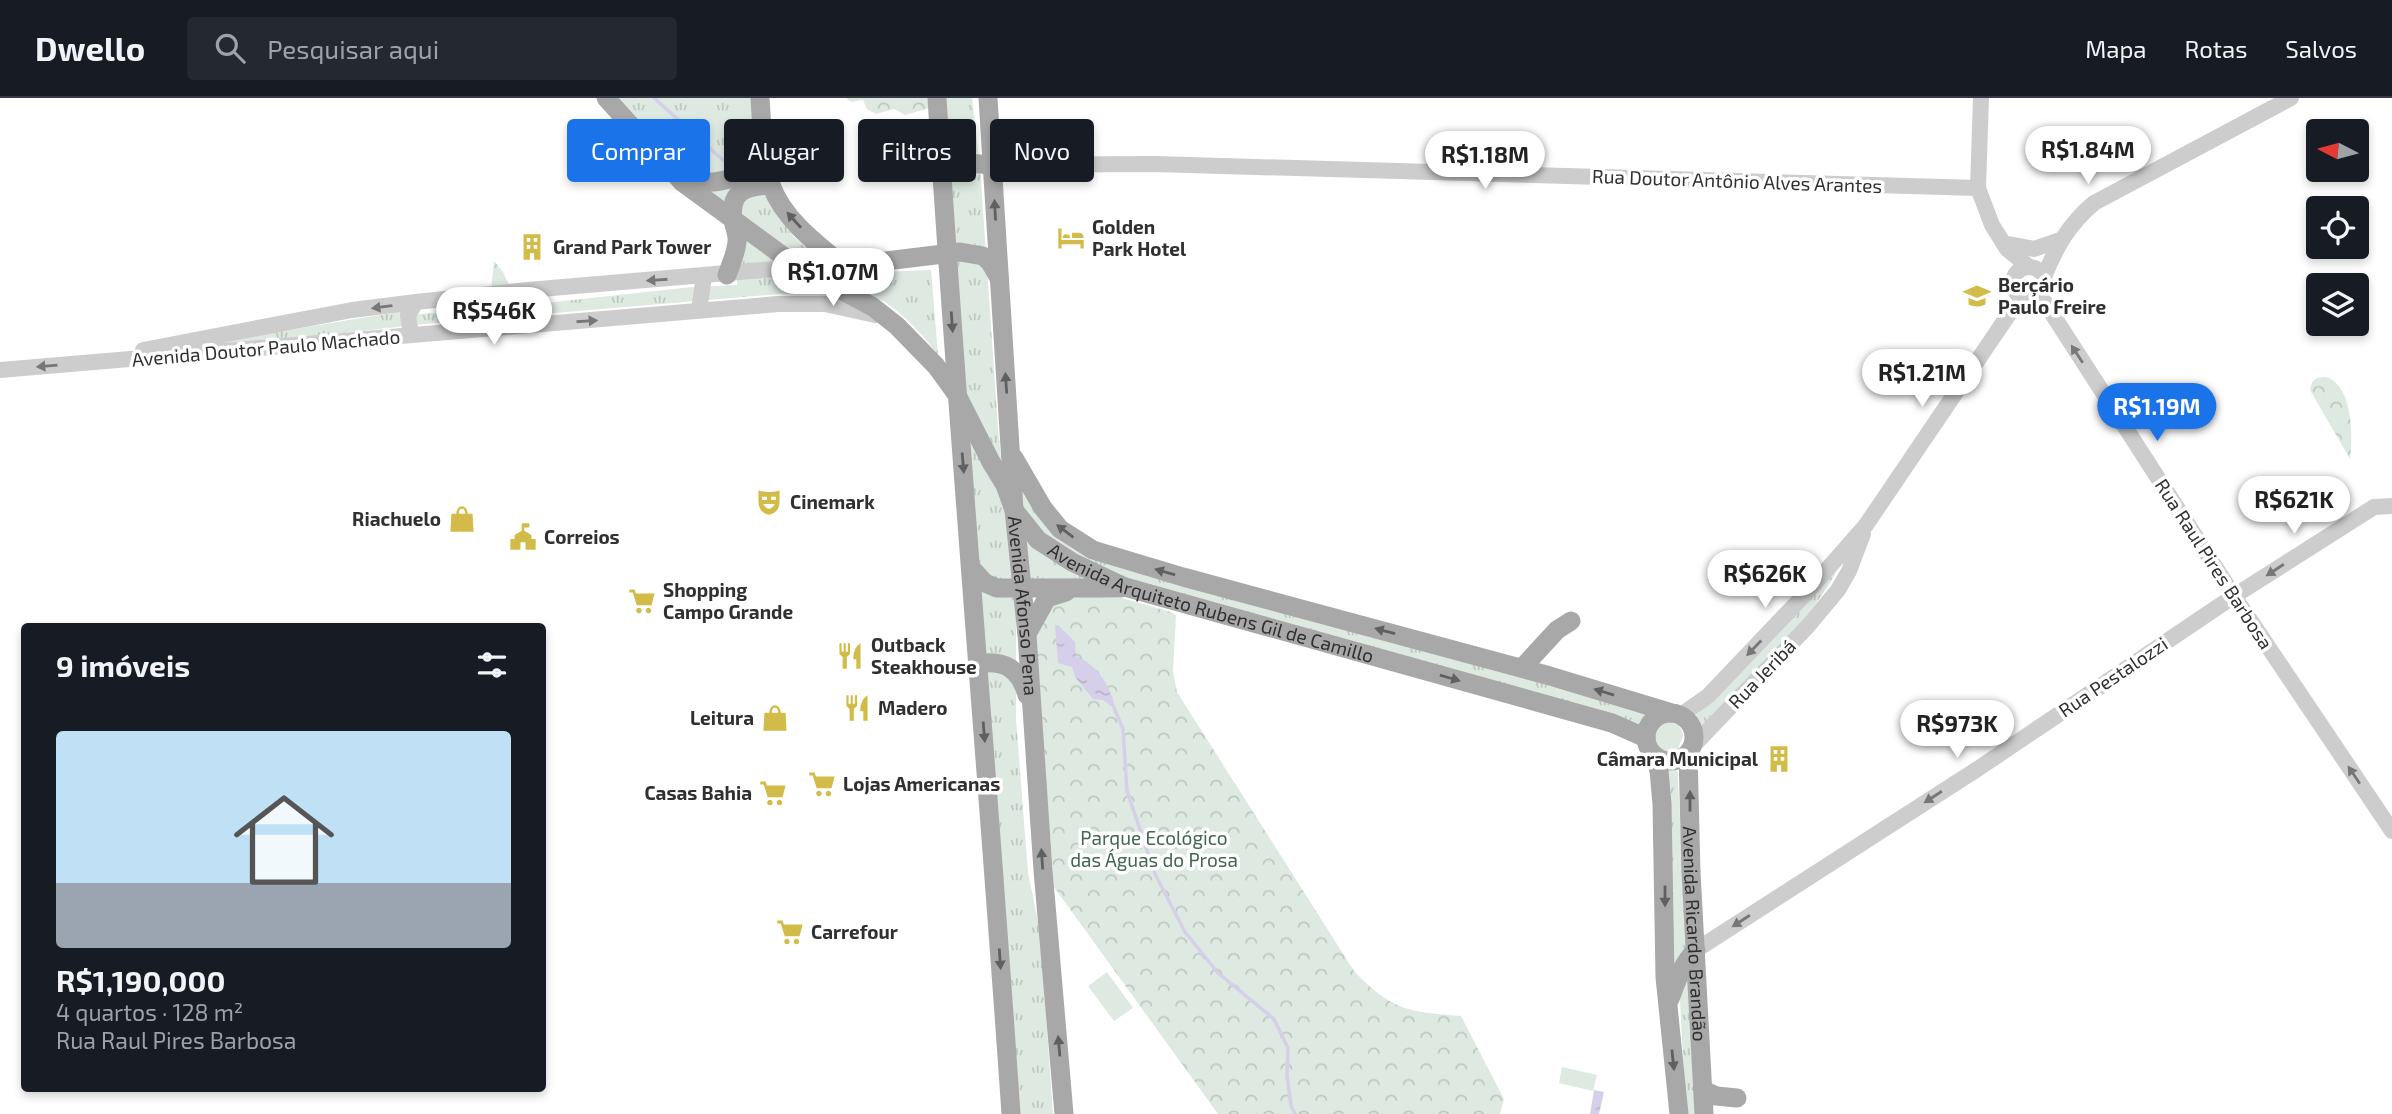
<!DOCTYPE html>
<html lang="pt">
<head>
<meta charset="utf-8">
<style>
	body { margin:0; font-family:"Exo 2",sans-serif; background:#242831; color:#f1f3f6; height:100vh; display:flex; flex-direction:column; font-size:26px; white-space:nowrap }
	* { box-sizing:border-box; margin:0 }
	p { font-size:23px; color:#9ea1a6 }
	.icon { flex:none; width:38px; height:38px; fill:none; stroke:currentColor; stroke-width:2; stroke-linecap:round; stroke-linejoin:round }
	.map { position:relative; flex:1; overflow:hidden }
	.sheet { position:absolute; left:21px; top:525px; width:525px; height:469px; display:flex; flex-direction:column; background:#171b24; border-radius:7px; box-shadow:0 4px 10px #0003 }
	.sheet>* { flex:none }
	.banner { position:absolute; left:567px; top:21px; width:665px; height:63px; display:flex; gap:14px }
	.needle { width:46px; rotate:276deg }
	.tools { position:absolute; left:2306px; top:21px; display:grid; gap:14px }
	.tools a { display:grid; place-items:center; width:63px; height:63px; border-radius:7px; background:#171b24; box-shadow:0 4px 10px #0003; font-size:35px }
	.price { position:absolute; translate:-50% -60px; padding:0 16px; border-radius:24px; background:#fff; color:#222; font-size:23px; line-height:46px; filter:drop-shadow(0 2px 4px #0008) }
	.price::after { content:''; position:absolute; left:50%; top:42px; width:21px; height:16px; margin-left:-10px; background:inherit; clip-path:polygon(0 0,100% 0,50% 100%) }
	.price.current { background:#1a73e8; color:#fff }
	ul { padding:0; list-style:none }
	li { display:grid; align-content:center; gap:14px; height:371px; padding:0 35px }
	li span { display:grid; place-items:center; height:217px; border-radius:7px; color:#555 }
	li>.icon { margin-inline-start:auto }
	span .icon { width:126px; height:126px; fill:#fffc; stroke-width:1 }
	li b { font-size:30px }
	h2 { display:flex; justify-content:space-between; align-items:center; height:84px; padding:0 35px; font-size:30px }
	.tag { padding:0 24px; border-radius:7px; background:#171b24; box-shadow:0 4px 10px #0003; font-size:24px; line-height:63px }
	.tag.current { background:#1a73e8; color:#fff }
	header { display:flex; align-items:center; gap:42px; box-sizing:border-box; height:98px; padding:0 35px; background:#171b24; border-bottom:2px solid #363941 }
	header strong { font-size:33px }
	nav { display:flex; gap:38px; margin-inline-start:auto; font-size:24px }
	.search { width:490px; height:63px; background:#242831; display:flex; align-items:center; gap:18px; box-sizing:border-box; padding:0 24px; border-radius:7px; color:#9ea1a6; font-size:26px }
	.map>svg:first-child { display:block }
</style>
</head>
<body>
<header>
<strong>Dwello</strong>
<div class="search"><svg class="icon" aria-label="search" viewBox="0 0 24 24"><circle cx="10" cy="10" r="6"/><path d="M15 15l6 6"/></svg>Pesquisar aqui</div>
<nav><a>Mapa</a><a>Rotas</a><a>Salvos</a></nav>
</header>
<div class="map">
<svg width="2392" height="1016" viewBox="0 0 2392 1016">
	<defs>
		<pattern id="grass-tufts" width="24" height="20" patternUnits="userSpaceOnUse" patternTransform="scale(1.75)"><rect width="24" height="20" fill="#dde9e1"/><path d="M3 7l-1-3M5 7V3M7 7l1-3M15 17l-1-3M17 17v-4M19 17l1-3" fill="none" stroke="#bec8c1"/></pattern>
		<pattern id="forest-crowns" width="20" height="18" patternUnits="userSpaceOnUse" patternTransform="scale(1.75)"><rect width="20" height="18" fill="#dde9e1"/><path d="M2 6a3 3 0 1 1 6 0M12 15a3 3 0 1 1 6 0" fill="none" stroke="#bec8c1"/></pattern>
		<pattern id="water-ripples" width="26" height="14" patternUnits="userSpaceOnUse" patternTransform="scale(1.75)"><rect width="26" height="14" fill="#d6cfe9"/><path d="M2 4q2-2 4 0t4 0M15 11q2-2 4 0t4 0" fill="none" stroke="#b8b2c8"/></pattern>
	</defs>
	<rect width="100%" height="100%" fill="#fff"/>
	<!-- grass -->
	<path fill="url(#grass-tufts)" d="M 612,0 L 751,0 L 777,116 L 794,139 L 818,159 L 804,164 L 679,73 Z
		M 945,0 L 972,0 L 980,69 L 998,330 L 1016,515 L 1016,621 L 1028,775 L 1040,833 L 1053,1016 L 1017,1016 Z
		M 745,140 L 809,182 L 880,174 L 931,172 L 938,257 C 928,242 895,206 878,201 C 849,192 809,196 779,196 L 424,226 L 108,262 L 398,214 L 421,216 L 489,211 L 494,163 L 503,174 L 518,208 L 692,189 L 737,187 L 737,166 Z
		M 1016,370 L 1066,443 L 1648,614 L 1678,627 L 1682,633 L 1683,638 L 1678,651 C 1668,657 1659,651 1653,643 L 1184,500 L 1030,487 Z
		M 1835,473 L 1835,476 C 1804,532 1740,588 1695,635 L 1692,623 L 1697,616 Z
		M 1676,662 L 1677,664 L 1696,1016 L 1686,1016 L 1680,903 L 1672,879 L 1662,664 Z"/>
	<!-- forest -->
	<path fill="url(#forest-crowns)" d="M 846,0 L 930,0 L 930,10 L 905,17 L 894,11 L 876,16 L 867,11 L 863,2 L 851,4 Z
		M 2326,279 C 2353,288 2353,337 2350,361 L 2310,292 L 2312,284 L 2317,280 Z
		M 1080,498 L 1122,500 L 1171,514 L 1176,517 L 1173,573 L 1177,594 L 1354,873 C 1391,912 1408,914 1461,918 L 1504,1001 L 1500,1016 L 1218,1016 L 1054,789 L 1035,534 L 1039,517 L 1062,502 Z"/>
	<!-- garden -->
	<path fill="#dde9e1" d="M 1107,874 L 1133,910 L 1114,923 L 1088,888 Z
		M 1562,969 L 1597,977 L 1593,993 L 1559,985 Z"/>
	<!-- water -->
	<path fill="url(#water-ripples)" d="M 1055,527 L 1058,527 L 1075,544 L 1076,558 C 1099,568 1111,589 1116,612 L 1103,602 L 1093,601 L 1075,579 L 1072,569 L 1058,565 Z
		M 1594,992 L 1604,994 L 1599,1016 L 1590,1016 Z"/>
	<g fill="none" stroke-linecap="round" stroke-linejoin="round">
		<!-- stream -->
		<path stroke="#d6cfe9" stroke-width="3.5" d="M 654,0 L 724,63
			M 1114,610 L 1123,631 L 1127,693 L 1155,776 L 1185,834 L 1218,875 L 1274,921 L 1288,950 L 1287,977 L 1291,1008 L 1295,1016"/>
		<!-- minor -->
		<path stroke="#cdcdcd" stroke-width="16" d="M 1981,0 L 1978,90 L 1992,127 L 2007,151 L 2028,168
			M 992,67 L 1155,66 L 1978,90
			M 2003,145 L 2034,151 L 2060,142
			M2013 185a16 16 0 1 1 32 0a16 16 0 1 1-32 0Z
			M 2044,179 C 2056,149 2069,126 2094,105 L 2291,0
			M 2040,197 L 2234,498 L 2392,733
			M 699,212 L 704,178
			M 411,237 L 408,217 L 416,204
			M 143,252 L 352,212 L 416,204 L 528,192 L 798,169 L 844,168
			M 0,272 L 778,206 L 825,206 L 875,217
			M 1681,617 L 1708,598 L 1809,492 L 1866,427 L 2009,216 L 2025,201
			M 1693,648 L 1808,528 L 1838,492 L 1849,473 L 1863,436
			M 1696,852 L 1979,670 L 2234,498 L 2374,409 L 2392,408"/>
		<!-- major -->
		<g stroke="#a8a8a8" stroke-width="19">
			<path id="s1" d="M 606,0 L 682,84 L 798,169 L 873,209 L 897,228 L 936,268 L 957,297 L 991,364 L 1005,387 L 1014,412 L 1038,442 L 1072,464 L 1125,489 L 1612,625 L 1646,640"/>
			<path d="M 760,0 C 762,26 762,63 771,87 C 784,122 817,146 844,168 L 960,154 L 983,158 L 990,164 L 999,180"/>
			<path d="M 937,0 C 958,339 988,677 1011,1016"/>
			<path id="s2" d="M 988,0 L 1014,412 L 1027,537 L 1043,772 L 1064,1016"/>
			<path d="M 940,50 L 956,64 L 992,67"/>
			<path d="M 682,84 C 721,86 751,85 762,40"/>
			<path d="M 727,177 C 731,166 736,155 737,144 C 738,136 734,129 733,122 C 729,92 747,88 771,87"/>
			<path d="M 1014,360 L 1043,410 L 1060,431 L 1093,452 L 1183,479 L 1550,578 L 1669,614"/>
			<path d="M 972,471 L 985,485 L 997,490 L 1121,490"/>
			<path d="M 1027,536 L 1047,500 L 1066,494"/>
			<path d="M 978,566 C 1004,561 1020,571 1027,597"/>
			<path d="M 1522,570 L 1557,532 L 1571,523"/>
			<circle cx="1670" cy="639" r="24"/>
			<path id="s3" d="M 1688,656 L 1691,774 L 1704,1016"/>
			<path d="M 1654,657 L 1659,673 L 1662,706 L 1665,879 L 1679,1016"/>
			<path d="M 1670,901 C 1677,882 1682,866 1696,852"/>
			<path d="M 1703,992 L 1716,998 L 1737,1000"/>
		</g>
	</g>
	<!-- one-way arrows -->
	<defs><path id="oneway-solid" d="M-6-.8H1V-3.2L6.5 0L1 3.2V.8H-6Z" transform="scale(1.75)"/></defs>
	<g fill="#606060">
		<use href="#oneway-solid" transform="translate(995 112) rotate(-93)"/>
		<use href="#oneway-solid" transform="translate(794 122) rotate(-132)"/>
		<use href="#oneway-solid" transform="translate(952 224) rotate(86)"/>
		<use href="#oneway-solid" transform="translate(1006 285) rotate(-94)"/>
		<use href="#oneway-solid" transform="translate(963 365) rotate(85)"/>
		<use href="#oneway-solid" transform="translate(1065 433) rotate(-143)"/>
		<use href="#oneway-solid" transform="translate(1165 474) rotate(-164)"/>
		<use href="#oneway-solid" transform="translate(1385 533) rotate(-165)"/>
		<use href="#oneway-solid" transform="translate(1450 580) rotate(16)"/>
		<use href="#oneway-solid" transform="translate(1604 594) rotate(-163)"/>
		<use href="#oneway-solid" transform="translate(984 634) rotate(85)"/>
		<use href="#oneway-solid" transform="translate(1690 703) rotate(-90)"/>
		<use href="#oneway-solid" transform="translate(1042 761) rotate(-94)"/>
		<use href="#oneway-solid" transform="translate(1665 798) rotate(90)"/>
		<use href="#oneway-solid" transform="translate(1000 861) rotate(86)"/>
		<use href="#oneway-solid" transform="translate(1059 948) rotate(-95)"/>
		<use href="#oneway-solid" transform="translate(1673 962) rotate(84)"/>
	</g>
	<g fill="#777">
		<use href="#oneway-solid" transform="translate(657 182) rotate(176)"/>
		<use href="#oneway-solid" transform="translate(382 209) rotate(173)"/>
		<use href="#oneway-solid" transform="translate(587 223) rotate(-4)"/>
		<use href="#oneway-solid" transform="translate(2077 256) rotate(-123)"/>
		<use href="#oneway-solid" transform="translate(47 268) rotate(175)"/>
		<use href="#oneway-solid" transform="translate(2275 472) rotate(147)"/>
		<use href="#oneway-solid" transform="translate(1754 550) rotate(134)"/>
		<use href="#oneway-solid" transform="translate(2354 677) rotate(-124)"/>
		<use href="#oneway-solid" transform="translate(1933 699) rotate(147)"/>
		<use href="#oneway-solid" transform="translate(1741 823) rotate(147)"/>
	</g>
	<!-- icons -->
	<defs>
		<symbol id="hotel-bare" viewBox="-9 -9 18 18"><path d="M-6-4.5h1.5V1H6V5H4.5V3h-9V5H-6ZM-4 0a1.8 1.8 0 1 1 3.6 0ZM.5 0V-2.5h3Q6-2.5 6 0Z" fill="#d2bb48" stroke="#fff" stroke-width="2.5" paint-order="stroke"/></symbol>
		<symbol id="building-bare" viewBox="-9 -9 18 18"><path d="M-4-6H4V6H1V3H-1V6H-4ZM-2.5-4.3h1.7v1.8h-1.7ZM.8-4.3h1.7v1.8H.8ZM-2.5-1h1.7V.8h-1.7ZM.8-1h1.7V.8H.8Z" fill="#d2bb48" stroke="#fff" stroke-width="2.5" paint-order="stroke"/></symbol>
		<symbol id="school-bare" viewBox="-9 -9 18 18"><path d="M0-5L7-2L0 1L-7-2ZM-4 1L0 2.5L4 1V4Q0 6-4 4Z" fill="#d2bb48" stroke="#fff" stroke-width="2.5" paint-order="stroke"/></symbol>
		<symbol id="theatre-bare" viewBox="-9 -9 18 18"><path d="M-5-5.5Q0-4 5-5.5V0Q5 5 0 6Q-5 5-5 0ZM-3.3-2.5H-1v1.5H-3.3ZM1-2.5H3.3v1.5H1ZM-2.8 1Q0 5.5 2.8 1Z" fill="#d2bb48" stroke="#fff" stroke-width="2.5" paint-order="stroke"/></symbol>
		<symbol id="shop-bare" viewBox="-9 -9 18 18"><path d="M-5-2.5h2.3a2.7 3.5 0 0 1 5.4 0H5L5.5 6h-11ZM-1.5-2.5h3a1.5 2.3 0 0 0-3 0Z" fill="#d2bb48" stroke="#fff" stroke-width="2.5" paint-order="stroke"/></symbol>
		<symbol id="civic-bare" viewBox="-9 -9 18 18"><path d="M-.6-6.5H3V-4.5H.6V-3L4-1V1h2V6H-6V1h2V-1L-.6-3ZM-1.2 2.5V6h2.4V2.5Z" fill="#d2bb48" stroke="#fff" stroke-width="2.5" paint-order="stroke"/></symbol>
		<symbol id="supermarket-bare" viewBox="-9 -9 18 18"><path d="M-6-5.5h2.5l.6 2H6L4.5 2H-2.5L-4.4-4H-6ZM-1.5 3.2a1.3 1.3 0 1 0 .1 0ZM3 3.2a1.3 1.3 0 1 0 .1 0Z" fill="#d2bb48" stroke="#fff" stroke-width="2.5" paint-order="stroke"/></symbol>
		<symbol id="restaurant-bare" viewBox="-9 -9 18 18"><path d="M-5-6h1v4h1v-4h1v4h1v-4h1v5L-1.5 .5V6h-2V.5L-5-1ZM5-6V6H3V1.5H1.5Q1.5-4 5-6Z" fill="#d2bb48" stroke="#fff" stroke-width="2.5" paint-order="stroke"/></symbol>
	</defs>
	<g fill-rule="evenodd">
		<use href="#hotel-bare" x="1052" y="121" width="38" height="38"/>
		<use href="#building-bare" x="513" y="130" width="38" height="38"/>
		<use href="#school-bare" x="1958" y="179" width="38" height="38"/>
		<use href="#theatre-bare" x="750" y="385" width="38" height="38"/>
		<use href="#shop-bare" x="443" y="402" width="38" height="38"/>
		<use href="#civic-bare" x="504" y="420" width="38" height="38"/>
		<use href="#supermarket-bare" x="623" y="484" width="38" height="38"/>
		<use href="#restaurant-bare" x="831" y="539" width="38" height="38"/>
		<use href="#restaurant-bare" x="838" y="591" width="38" height="38"/>
		<use href="#shop-bare" x="756" y="601" width="38" height="38"/>
		<use href="#building-bare" x="1760" y="642" width="38" height="38"/>
		<use href="#supermarket-bare" x="803" y="667" width="38" height="38"/>
		<use href="#supermarket-bare" x="754" y="676" width="38" height="38"/>
		<use href="#supermarket-bare" x="771" y="815" width="38" height="38"/>
	</g>
	<g text-anchor="middle" stroke-width="7" stroke-linejoin="round" paint-order="stroke">
		<!-- street labels -->
		<g font-size="19" fill="#303030" stroke="#fff">
			<text transform="translate(1737 83) rotate(2)" y="7">Rua Doutor Antônio Alves Arantes</text>
			<text transform="translate(266 250) rotate(-5)" y="7">Avenida Doutor Paulo Machado</text>
			<text transform="translate(2214 466) rotate(57)" y="7">Rua Raul Pires Barbosa</text>
			<text dy="7" stroke="none"><textPath href="#s1" startOffset="817">Avenida Arquiteto Rubens Gil de Camillo</textPath></text>
			<text dy="7" stroke="none"><textPath href="#s2" startOffset="509">Avenida Afonso Pena</textPath></text>
			<text transform="translate(1762 576) rotate(-46)" y="7">Rua Jeribá</text>
			<text transform="translate(2113 579) rotate(-34)" y="7">Rua Pestalozzi</text>
			<text dy="7" stroke="none"><textPath href="#s3" startOffset="180">Avenida Ricardo Brandão</textPath></text>
		</g>
		<!-- poi labels -->
		<g font-size="19" font-weight="bold" fill="#303030" stroke="#fff" text-anchor="start">
			<text x="1092" y="136">Golden<tspan x="1092" dy="22">Park Hotel</tspan></text>
			<text x="553" y="156">Grand Park Tower</text>
			<text x="1998" y="194">Berçário<tspan x="1998" dy="22">Paulo Freire</tspan></text>
			<text x="790" y="411">Cinemark</text>
			<text x="441" y="428" text-anchor="end">Riachuelo</text>
			<text x="544" y="446">Correios</text>
			<text x="663" y="499">Shopping<tspan x="663" dy="22">Campo Grande</tspan></text>
			<text x="871" y="554">Outback<tspan x="871" dy="22">Steakhouse</tspan></text>
			<text x="878" y="617">Madero</text>
			<text x="754" y="627" text-anchor="end">Leitura</text>
			<text x="1758" y="668" text-anchor="end">Câmara Municipal</text>
			<text x="843" y="693">Lojas Americanas</text>
			<text x="752" y="702" text-anchor="end">Casas Bahia</text>
			<text x="811" y="841">Carrefour</text>
		</g>
		<!-- park labels -->
		<g font-size="19" fill="#426753" stroke="#fff">
			<text x="1154" y="747">Parque Ecológico<tspan x="1154" dy="22">das Águas do Prosa</tspan></text>
		</g>
	</g>
</svg>
<div class="tools">
<a><svg class="needle" viewBox="-14 -14 28 28"><path d="M0-13l5 13h-10z" fill="#e53935"/><path d="M0 13l5-13h-10z" fill="#9ea1a6"/></svg></a>
<a><svg class="icon" aria-label="locate" viewBox="0 0 24 24"><circle cx="12" cy="12" r="6"/><path d="M12 2v4M12 18v4M2 12h4M18 12h4"/></svg></a>
<a><svg class="icon" aria-label="layers" viewBox="0 0 24 24"><path d="M12 4l9 5-9 5-9-5zM3 14l9 5 9-5"/></svg></a>
</div>
<b class="price" style="left:2088px;top:88px">R$1.84M</b>
<b class="price" style="left:1485px;top:93px">R$1.18M</b>
<b class="price" style="left:833px;top:210px">R$1.07M</b>
<b class="price" style="left:494px;top:249px">R$546K</b>
<b class="price" style="left:1922px;top:311px">R$1.21M</b>
<b class="price current" style="left:2157px;top:345px">R$1.19M</b>
<b class="price" style="left:2294px;top:438px">R$621K</b>
<b class="price" style="left:1765px;top:512px">R$626K</b>
<b class="price" style="left:1957px;top:662px">R$973K</b>
<div class="banner">
<a class="tag current">Comprar</a>
<a class="tag">Alugar</a>
<a class="tag">Filtros</a>
<a class="tag">Novo</a>
</div>
<section class="sheet">
<h2>9 imóveis<svg class="icon" aria-label="filters" viewBox="0 0 24 24"><path d="M4 7h16M4 17h16"/><circle cx="9" cy="7" r="2"/><circle cx="15" cy="17" r="2"/></svg></h2>
<ul>
<li><span style="background:linear-gradient(#bfe0f5 70%,#9aa5b1 0)"><svg class="icon" aria-label="home" viewBox="0 0 24 24"><path d="M3 11l9-7 9 7M6 9v11h12V9"/></svg></span><div><b>R$1,190,000</b><p>4 quartos · 128 m²</p><p>Rua Raul Pires Barbosa</p></div></li>
</ul>
</section>
</div>
</body>
</html>
